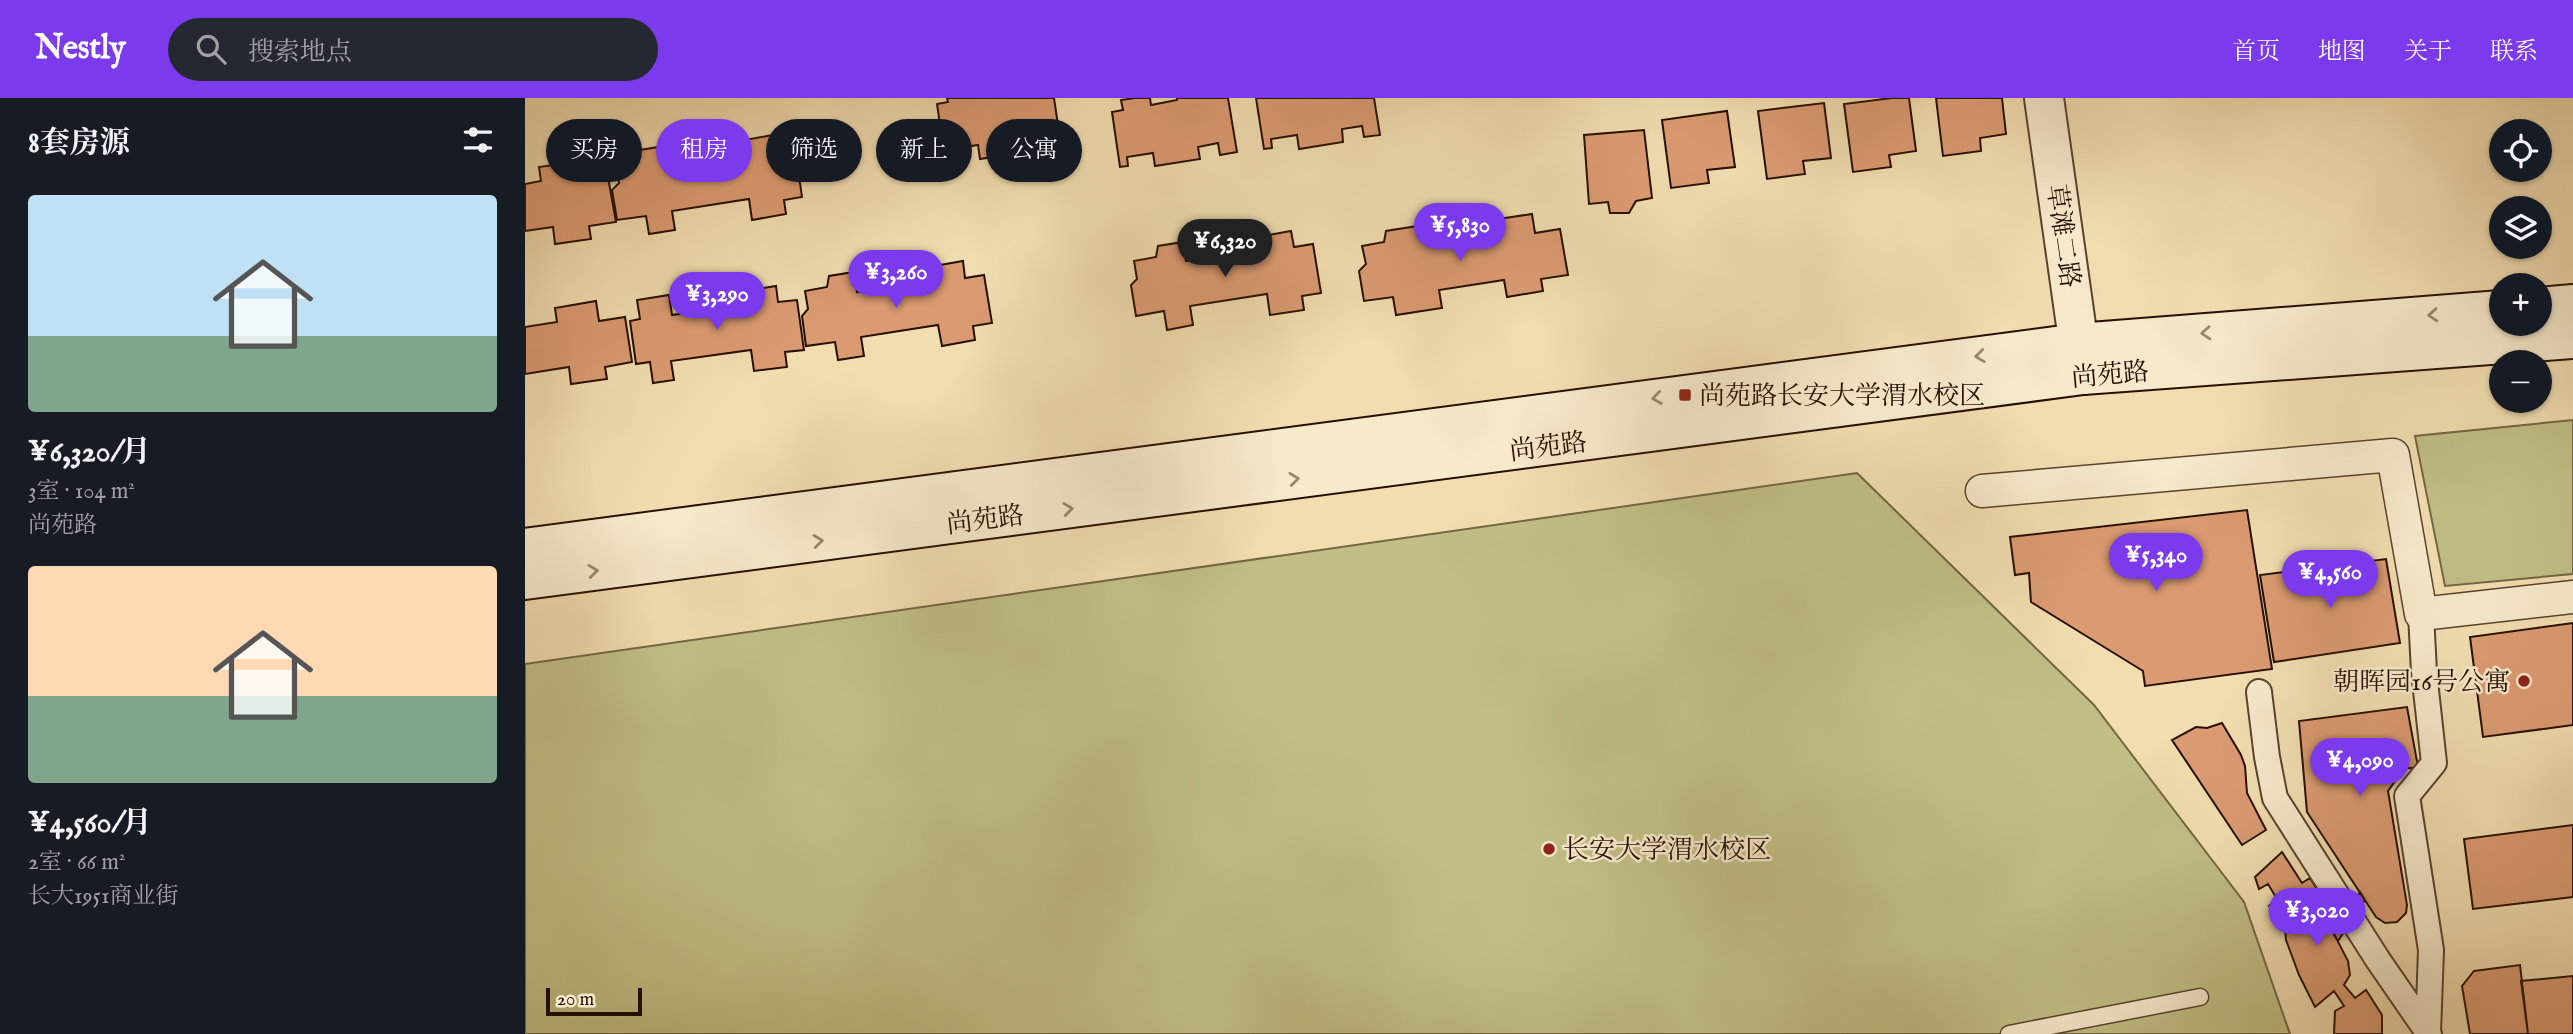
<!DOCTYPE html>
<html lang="zh">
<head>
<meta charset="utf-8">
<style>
	body { margin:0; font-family:"IM FELL English","Noto Serif SC",serif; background:#242831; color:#f1f3f6; height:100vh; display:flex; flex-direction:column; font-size:26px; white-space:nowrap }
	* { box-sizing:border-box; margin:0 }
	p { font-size:23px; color:#9ea1a6 }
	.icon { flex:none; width:38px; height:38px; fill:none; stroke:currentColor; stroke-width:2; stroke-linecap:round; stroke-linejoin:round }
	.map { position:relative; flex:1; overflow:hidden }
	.sheet { display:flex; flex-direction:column; background:#171b24; width:525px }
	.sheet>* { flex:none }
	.top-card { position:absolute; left:21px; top:21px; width:665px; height:63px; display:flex; gap:14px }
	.controls { position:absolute; left:1964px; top:21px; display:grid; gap:14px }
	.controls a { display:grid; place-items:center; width:63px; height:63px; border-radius:50%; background:#171b24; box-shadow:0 2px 5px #0004; font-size:35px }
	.scale { position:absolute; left:21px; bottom:18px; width:96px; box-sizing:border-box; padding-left:7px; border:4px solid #270f00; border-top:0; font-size:19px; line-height:24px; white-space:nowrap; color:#270f00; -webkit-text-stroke:5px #f6e9cc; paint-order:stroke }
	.price { position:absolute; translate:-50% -60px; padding:0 16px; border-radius:24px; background:#7c3aed; color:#fff; font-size:23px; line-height:46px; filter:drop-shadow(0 2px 4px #0008) }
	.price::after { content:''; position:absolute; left:50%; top:42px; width:21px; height:16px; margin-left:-10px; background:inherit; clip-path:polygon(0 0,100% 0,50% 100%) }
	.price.current { background:#222; color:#fff }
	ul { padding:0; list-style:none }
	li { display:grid; align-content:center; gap:14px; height:371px; padding:0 28px }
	li span { display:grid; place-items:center; height:217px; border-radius:7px; color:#555 }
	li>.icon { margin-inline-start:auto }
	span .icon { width:126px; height:126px; fill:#fffc; stroke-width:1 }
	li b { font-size:30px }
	h2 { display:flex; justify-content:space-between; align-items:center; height:84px; padding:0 28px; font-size:30px }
	.tag { padding:0 24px; border-radius:32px; background:#171b24; box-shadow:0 2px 5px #0004; font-size:24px; line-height:63px }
	.tag.current { background:#7c3aed; color:#fff }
	header { display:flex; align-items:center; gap:42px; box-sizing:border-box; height:98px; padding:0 35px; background:#7c3aed; color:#fff }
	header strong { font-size:33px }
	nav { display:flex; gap:38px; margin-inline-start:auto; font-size:24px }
	.search { width:490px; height:63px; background:#242831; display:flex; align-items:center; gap:18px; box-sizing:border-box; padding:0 24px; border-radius:38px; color:#9ea1a6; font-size:26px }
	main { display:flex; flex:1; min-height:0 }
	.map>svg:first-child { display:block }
</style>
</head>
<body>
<header>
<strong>Nestly</strong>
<div class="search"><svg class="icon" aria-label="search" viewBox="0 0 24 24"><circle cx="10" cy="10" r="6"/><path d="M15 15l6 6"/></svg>搜索地点</div>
<nav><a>首页</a><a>地图</a><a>关于</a><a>联系</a></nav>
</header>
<main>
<section class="sheet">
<h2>8套房源<svg class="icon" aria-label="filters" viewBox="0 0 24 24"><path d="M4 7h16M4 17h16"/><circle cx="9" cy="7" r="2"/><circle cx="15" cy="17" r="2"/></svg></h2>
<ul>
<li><span style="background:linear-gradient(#bfe0f5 65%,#7fa58c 0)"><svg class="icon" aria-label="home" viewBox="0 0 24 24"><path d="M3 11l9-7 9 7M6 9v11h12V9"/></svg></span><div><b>¥6,320/月</b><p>3室 · 104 m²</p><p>尚苑路</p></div></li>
<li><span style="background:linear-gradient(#ffd9b3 60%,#7fa58c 0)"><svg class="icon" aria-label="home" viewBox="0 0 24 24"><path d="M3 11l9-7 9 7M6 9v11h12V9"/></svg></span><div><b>¥4,560/月</b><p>2室 · 66 m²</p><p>长大1951商业街</p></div></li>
</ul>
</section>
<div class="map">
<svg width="2048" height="936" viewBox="0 0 2048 936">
	<rect width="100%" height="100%" fill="#f1ddb0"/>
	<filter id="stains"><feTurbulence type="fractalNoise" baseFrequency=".00286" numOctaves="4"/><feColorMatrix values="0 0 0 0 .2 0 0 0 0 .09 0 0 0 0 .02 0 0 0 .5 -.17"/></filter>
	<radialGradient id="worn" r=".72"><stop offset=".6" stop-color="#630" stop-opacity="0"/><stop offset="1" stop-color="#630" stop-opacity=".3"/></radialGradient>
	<!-- green -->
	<path fill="#c1bf86" stroke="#746743" stroke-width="2" d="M 2048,322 L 2048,476 L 1920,488 L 1890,338 Z
		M 1332,375 L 1569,607 L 1719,804 L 1765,936 L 0,936 L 0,566 Z"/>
	<!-- building -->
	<path fill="#db9b72" stroke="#270f00" stroke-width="2" d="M 422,0 L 529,0 L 536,47 L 520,49 L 518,38 L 498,41 L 500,54 L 455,61 L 453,47 L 426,51 L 428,60 L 420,61 L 412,6 L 423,4 Z
		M 610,0 L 625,0 L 626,7 L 652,2 L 652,0 L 703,0 L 712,54 L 695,57 L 693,45 L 673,49 L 675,61 L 630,68 L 628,55 L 602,59 L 603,68 L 595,69 L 587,14 L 598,12 L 596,2 Z
		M 731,0 L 849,0 L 855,37 L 839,39 L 837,28 L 817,31 L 818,44 L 774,51 L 772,37 L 746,41 L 747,50 L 739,51 Z
		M 1367,0 L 1384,0 L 1391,53 L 1364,57 L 1366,69 L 1328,74 L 1319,6 Z
		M 1411,0 L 1477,0 L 1481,36 L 1455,40 L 1456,53 L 1418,58 Z
		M 1299,5 L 1306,60 L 1278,63 L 1280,76 L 1242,81 L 1233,13 Z
		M 1202,13 L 1210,69 L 1182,72 L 1184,85 L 1146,90 L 1137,22 Z
		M 1119,32 L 1127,100 L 1111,103 L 1104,115 L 1085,115 L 1083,104 L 1064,106 L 1059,37 Z
		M 248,37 L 251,54 L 270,50 L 277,99 L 259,102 L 261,116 L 227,122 L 224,101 L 147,113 L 150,132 L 124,136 L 121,118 L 92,122 L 87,92 L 94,85 L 91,67 L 112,63 L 115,52 L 140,48 L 143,68 L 222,55 L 220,42 Z
		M 55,63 L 58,82 L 83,79 L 91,124 L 64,128 L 66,141 L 30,146 L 28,129 L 0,133 L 0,86 L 16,83 L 14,69 Z
		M 1007,116 L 1010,135 L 1035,131 L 1043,177 L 1016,181 L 1018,193 L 982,199 L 979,182 L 914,192 L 917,210 L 871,217 L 868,199 L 839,203 L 834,173 L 841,166 L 837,148 L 859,144 L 861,133 L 899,127 L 902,147 L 968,136 L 966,122 Z
		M 766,133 L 769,149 L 788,146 L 796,195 L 777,198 L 779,212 L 745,217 L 742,196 L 665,208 L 668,227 L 642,232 L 639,213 L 611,218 L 606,187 L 612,181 L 609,163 L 631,159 L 633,148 L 658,144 L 661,163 L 740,152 L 738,138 Z
		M 438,163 L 440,180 L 459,177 L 467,225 L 448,228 L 450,242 L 417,248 L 413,227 L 336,239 L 339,258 L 313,262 L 310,244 L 281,248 L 277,218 L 283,211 L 280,193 L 302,189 L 304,178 L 329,174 L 332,194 L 411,182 L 409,168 Z
		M 251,188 L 253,204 L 272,202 L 279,252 L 260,254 L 262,269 L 229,273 L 226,252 L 146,263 L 149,282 L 128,285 L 125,264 L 111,266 L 105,223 L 115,221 L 112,202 L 144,197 L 147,217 L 221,206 L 219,193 Z
		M 71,203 L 74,223 L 100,219 L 107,264 L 80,269 L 82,281 L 46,286 L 44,269 L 0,276 L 0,229 L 32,224 L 30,210 Z
		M 1722,412 L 1747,571 L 1620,588 L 1618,573 L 1506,504 L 1504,475 L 1490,477 L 1485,439 Z
		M 1861,461 L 1875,545 L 1749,564 L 1735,477 Z
		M 2048,525 L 2048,627 L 1958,639 L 1945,539 Z
		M 1882,609 L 1893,669 L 1879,671 L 1863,693 L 1882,807 L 1881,815 L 1872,824 L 1860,825 L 1851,819 L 1782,714 L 1774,623 Z
		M 1697,625 L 1716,657 L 1720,668 L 1722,695 L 1741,732 L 1717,747 L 1647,642 L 1671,629 L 1682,630 Z
		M 2048,727 L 2048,799 L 1948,811 L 1939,741 Z
		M 1757,754 L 1777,785 L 1785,780 L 1813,825 L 1806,830 L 1823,863 L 1825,877 L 1819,887 L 1830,900 L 1841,892 L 1857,917 L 1857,936 L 1809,936 L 1810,913 L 1819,908 L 1809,893 L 1790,909 L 1774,877 L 1761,842 L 1760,830 L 1744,808 L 1752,801 L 1743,786 L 1734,791 L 1730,779 Z
		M 1835,794 L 1840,802 L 1813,843 L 1809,837 Z
		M 1995,867 L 2003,936 L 1945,936 L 1937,888 L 1949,873 Z
		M 2048,878 L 2048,936 L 2003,936 L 1996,883 Z"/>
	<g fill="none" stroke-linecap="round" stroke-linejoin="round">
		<defs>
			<path id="service" d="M 1484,936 L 1675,899"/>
			<path id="pedestrian" d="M 1896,516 L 1899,574 L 1909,665 L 1882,698 L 1906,852 L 1903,935
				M 1734,594 L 1742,659 L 1750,700 L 1853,862 L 1904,936"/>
			<path id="minor" d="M 1457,393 L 1868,357 L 1896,516 L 2048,499"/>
			<path id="tertiary" d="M 1519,0 L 1558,277"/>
			<path id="secondary" d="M 2014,209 L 2048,206
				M 0,450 L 1553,245 L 1976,212
				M 0,482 L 1558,277 L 2048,241"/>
		</defs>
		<!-- service casing -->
		<use href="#service" stroke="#5a422c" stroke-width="19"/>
		<!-- pedestrian casing -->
		<use href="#pedestrian" stroke="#5a422c" stroke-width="28"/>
		<!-- minor casing -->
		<use href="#minor" stroke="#5a422c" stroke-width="35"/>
		<!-- tertiary casing -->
		<use href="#tertiary" stroke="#5a422c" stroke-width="42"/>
		<!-- secondary casing -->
		<use href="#secondary" stroke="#270f00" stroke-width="42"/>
		<!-- service -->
		<use href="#service" stroke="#f6e9cc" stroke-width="16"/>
		<!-- pedestrian -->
		<use href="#pedestrian" stroke="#f6e9cc" stroke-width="24"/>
		<!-- minor -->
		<use href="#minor" stroke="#f6e9cc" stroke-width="32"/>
		<!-- tertiary -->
		<use href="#tertiary" stroke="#f6e9cc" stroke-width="38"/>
		<!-- secondary -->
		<use href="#secondary" stroke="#f6e9cc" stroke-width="38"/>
	</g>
	<!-- one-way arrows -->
	<defs><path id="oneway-chevron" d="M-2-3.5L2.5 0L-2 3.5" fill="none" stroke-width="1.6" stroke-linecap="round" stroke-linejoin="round" transform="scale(1.75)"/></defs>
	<g stroke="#998770">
		<use href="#oneway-chevron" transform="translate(1908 217) rotate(176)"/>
		<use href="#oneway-chevron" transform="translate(1681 235) rotate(176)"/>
		<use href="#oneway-chevron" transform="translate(1455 258) rotate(173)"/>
		<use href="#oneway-chevron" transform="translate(1132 300) rotate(172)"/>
		<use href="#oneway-chevron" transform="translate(769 381) rotate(-7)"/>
		<use href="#oneway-chevron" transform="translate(543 411) rotate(-7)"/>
		<use href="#oneway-chevron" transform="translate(293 443) rotate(-7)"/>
		<use href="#oneway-chevron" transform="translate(68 473) rotate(-7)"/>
	</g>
	<!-- markers -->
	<g fill="#8f2418" stroke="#f6e9cc" stroke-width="2.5">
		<rect x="1153" y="290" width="14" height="14" rx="3.5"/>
		<circle cx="1999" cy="583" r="7"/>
		<circle cx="1024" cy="751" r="7"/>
	</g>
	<g text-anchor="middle" stroke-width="5" stroke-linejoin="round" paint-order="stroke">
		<!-- street labels -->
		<g font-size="26" fill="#270f00" stroke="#f6e9cc">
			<text transform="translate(1539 138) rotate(82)" y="9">草滩二路</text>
			<text transform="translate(1585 276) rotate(-5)" y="9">尚苑路</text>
			<text transform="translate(1023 348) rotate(-7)" y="9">尚苑路</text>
			<text transform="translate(460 421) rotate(-7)" y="9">尚苑路</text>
		</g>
		<!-- poi labels -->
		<g font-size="26" fill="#270f00" stroke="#f6e9cc" text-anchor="start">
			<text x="1174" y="306">尚苑路长安大学渭水校区</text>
			<text x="1985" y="592" text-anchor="end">朝晖园16号公寓</text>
			<text x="1038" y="760">长安大学渭水校区</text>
		</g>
	</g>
	<rect width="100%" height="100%" filter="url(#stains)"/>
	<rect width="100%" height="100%" fill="url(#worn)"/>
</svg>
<div class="controls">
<a><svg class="icon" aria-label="locate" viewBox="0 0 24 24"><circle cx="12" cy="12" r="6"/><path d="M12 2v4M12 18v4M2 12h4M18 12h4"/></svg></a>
<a><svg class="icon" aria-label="layers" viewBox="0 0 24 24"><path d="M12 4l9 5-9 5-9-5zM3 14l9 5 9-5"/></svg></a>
<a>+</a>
<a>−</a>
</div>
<div class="scale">20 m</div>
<b class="price" style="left:935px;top:165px">¥5,830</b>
<b class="price current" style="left:700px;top:181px">¥6,320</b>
<b class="price" style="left:371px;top:212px">¥3,260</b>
<b class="price" style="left:192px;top:234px">¥3,290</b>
<b class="price" style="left:1631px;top:495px">¥5,340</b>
<b class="price" style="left:1805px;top:512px">¥4,560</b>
<b class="price" style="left:1835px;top:700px">¥4,090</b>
<b class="price" style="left:1792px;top:850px">¥3,020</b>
<div class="top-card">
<a class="tag">买房</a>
<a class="tag current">租房</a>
<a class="tag">筛选</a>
<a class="tag">新上</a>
<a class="tag">公寓</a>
</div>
</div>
</main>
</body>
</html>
